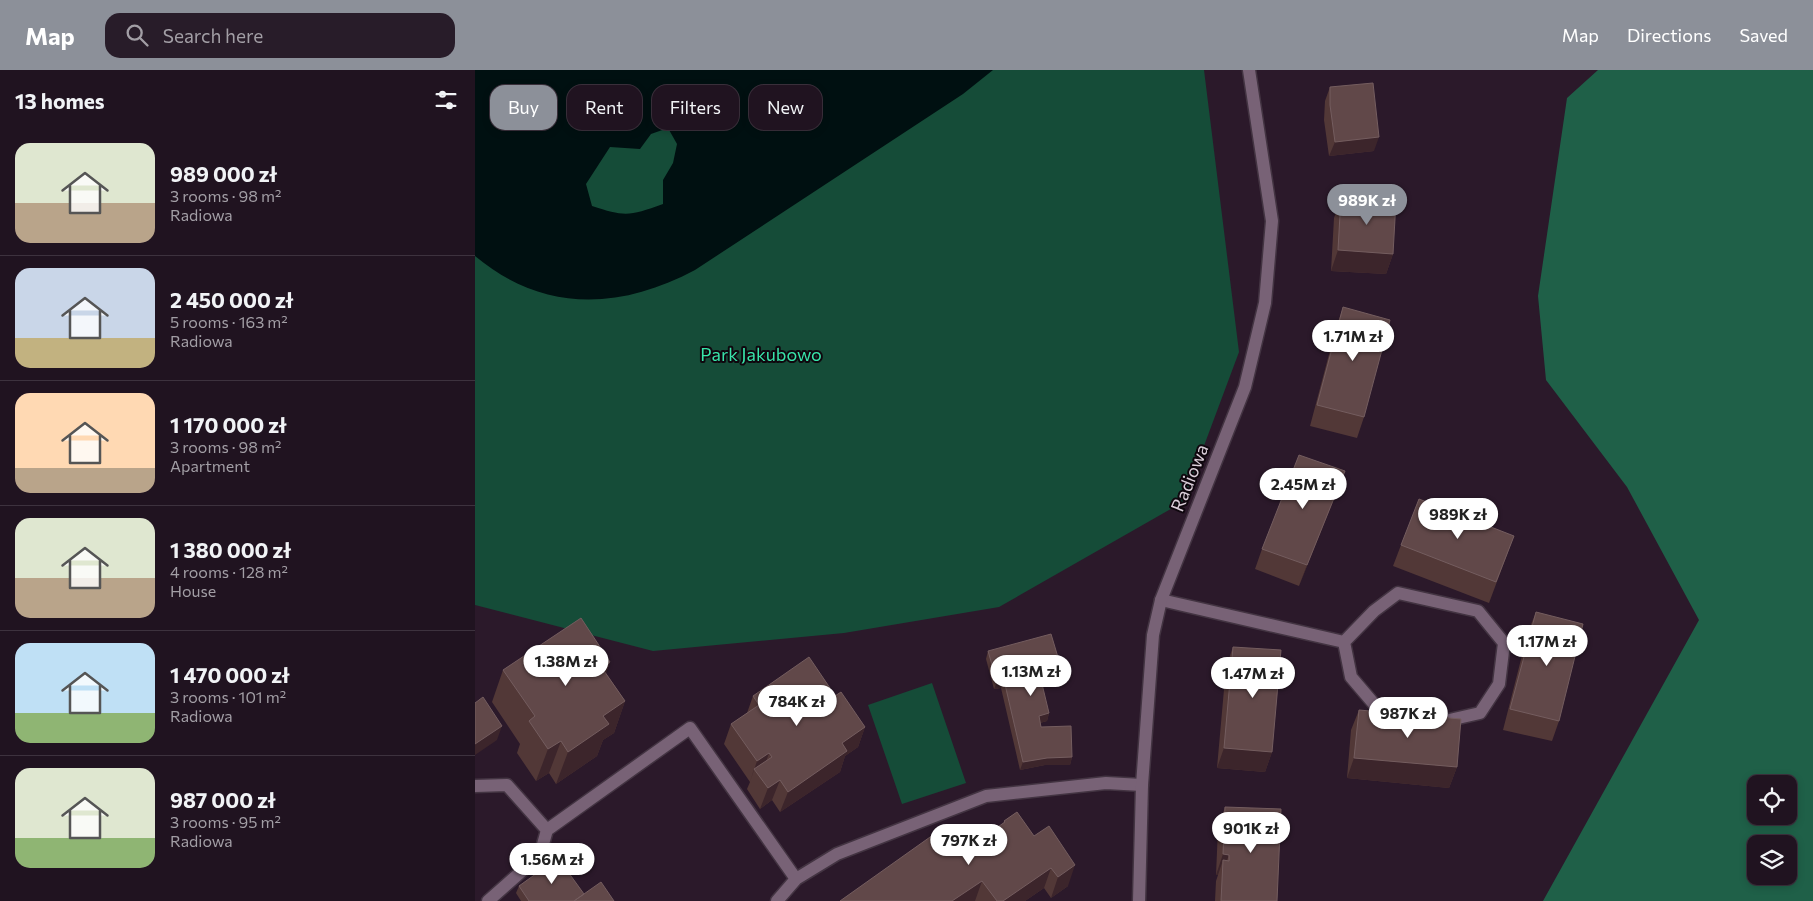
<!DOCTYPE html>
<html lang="en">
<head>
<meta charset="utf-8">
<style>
	body { margin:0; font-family:Commissioner,sans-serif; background:#281c29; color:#f1f3f6; height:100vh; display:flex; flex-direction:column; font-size:19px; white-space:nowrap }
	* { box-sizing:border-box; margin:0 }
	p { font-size:16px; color:#a29ea5 }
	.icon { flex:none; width:28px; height:28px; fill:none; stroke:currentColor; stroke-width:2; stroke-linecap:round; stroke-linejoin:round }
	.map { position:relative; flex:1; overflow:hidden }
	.side { display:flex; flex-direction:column; background:#201320; width:475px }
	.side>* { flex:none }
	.hud { position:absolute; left:15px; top:15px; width:475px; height:45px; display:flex; gap:10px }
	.fabs { position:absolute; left:1272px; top:705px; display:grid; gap:10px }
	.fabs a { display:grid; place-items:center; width:50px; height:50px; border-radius:10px; background:#201320; box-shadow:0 2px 8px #0003,0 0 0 1px #3d323e; font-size:25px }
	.price { position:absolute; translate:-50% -42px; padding:0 11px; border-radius:18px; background:#fff; color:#222; font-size:16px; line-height:32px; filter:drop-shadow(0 1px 2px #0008) }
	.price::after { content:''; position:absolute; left:50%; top:30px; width:15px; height:11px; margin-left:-8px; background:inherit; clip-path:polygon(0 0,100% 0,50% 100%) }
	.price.selected { background:#8c9099; color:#fff }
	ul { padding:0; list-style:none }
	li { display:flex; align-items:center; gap:15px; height:125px; padding:0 15px }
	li+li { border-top:1px solid #3d323e }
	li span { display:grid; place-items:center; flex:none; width:140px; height:100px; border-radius:15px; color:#555 }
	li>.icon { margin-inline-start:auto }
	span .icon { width:60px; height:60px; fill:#fffc; stroke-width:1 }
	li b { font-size:21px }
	h2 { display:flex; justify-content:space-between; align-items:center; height:60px; padding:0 15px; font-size:21px }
	.tag { padding:0 18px; border-radius:15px; background:#201320; box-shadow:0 2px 8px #0003,0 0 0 1px #3d323e; font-size:18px; line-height:45px }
	.tag.selected { background:#8c9099; color:#fff }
	header { display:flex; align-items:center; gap:30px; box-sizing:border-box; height:70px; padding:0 25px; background:#8c9099; color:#fff }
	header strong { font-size:24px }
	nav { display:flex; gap:28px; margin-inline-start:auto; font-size:18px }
	.search { width:350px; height:45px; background:#281c29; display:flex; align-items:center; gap:12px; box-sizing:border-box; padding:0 18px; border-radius:15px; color:#a29ea5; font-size:19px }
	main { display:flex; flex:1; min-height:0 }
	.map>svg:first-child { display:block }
</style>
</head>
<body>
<header>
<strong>Map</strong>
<div class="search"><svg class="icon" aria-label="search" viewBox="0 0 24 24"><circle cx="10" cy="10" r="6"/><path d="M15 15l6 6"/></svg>Search here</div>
<nav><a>Map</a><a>Directions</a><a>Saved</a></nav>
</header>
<main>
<section class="side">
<h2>13 homes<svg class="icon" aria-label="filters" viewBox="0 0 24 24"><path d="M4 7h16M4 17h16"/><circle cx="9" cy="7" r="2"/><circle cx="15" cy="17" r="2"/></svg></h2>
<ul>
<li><span style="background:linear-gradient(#dfe7d0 60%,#b9a48a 0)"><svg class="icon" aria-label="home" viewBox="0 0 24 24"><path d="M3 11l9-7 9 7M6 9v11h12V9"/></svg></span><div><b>989 000 zł</b><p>3 rooms · 98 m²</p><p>Radiowa</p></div></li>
<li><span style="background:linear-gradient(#c9d6e8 70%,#c2b280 0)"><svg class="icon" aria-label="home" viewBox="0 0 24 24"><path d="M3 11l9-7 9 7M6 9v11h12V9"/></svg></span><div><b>2 450 000 zł</b><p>5 rooms · 163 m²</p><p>Radiowa</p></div></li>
<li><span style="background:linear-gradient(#ffd9b3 75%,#b9a48a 0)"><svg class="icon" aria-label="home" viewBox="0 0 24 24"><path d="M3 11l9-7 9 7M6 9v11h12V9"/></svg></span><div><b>1 170 000 zł</b><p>3 rooms · 98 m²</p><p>Apartment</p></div></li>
<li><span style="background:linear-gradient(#dfe7d0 60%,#b9a48a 0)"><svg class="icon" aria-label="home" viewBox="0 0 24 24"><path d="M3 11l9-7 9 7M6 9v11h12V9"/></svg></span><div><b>1 380 000 zł</b><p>4 rooms · 128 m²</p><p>House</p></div></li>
<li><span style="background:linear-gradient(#bfe0f5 70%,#8fb573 0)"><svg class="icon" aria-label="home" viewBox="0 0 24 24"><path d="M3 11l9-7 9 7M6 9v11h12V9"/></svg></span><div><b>1 470 000 zł</b><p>3 rooms · 101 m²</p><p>Radiowa</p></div></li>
<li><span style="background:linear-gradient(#dfe7d0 70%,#8fb573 0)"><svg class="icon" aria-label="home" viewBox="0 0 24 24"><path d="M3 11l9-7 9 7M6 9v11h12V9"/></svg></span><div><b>987 000 zł</b><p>3 rooms · 95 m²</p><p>Radiowa</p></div></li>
</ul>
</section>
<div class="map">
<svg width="1338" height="831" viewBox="0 0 1338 831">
	<rect width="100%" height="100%" fill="#2b192a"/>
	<!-- green -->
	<path fill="#154c38" d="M 0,0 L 729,0 L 764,282 L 708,432 L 524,537 L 369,563 L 178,581 L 0,535 Z
		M 457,613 L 491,713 L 427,734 L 393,635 Z"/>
	<!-- forest -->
	<path fill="#1f6048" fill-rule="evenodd" d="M 1123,0 L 1338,0 L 1338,831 L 1068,831 L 1224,550 L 1152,417 L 1071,310 L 1063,226 L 1092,28 ZM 1281,714 L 1314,714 L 1314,746 L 1281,746 ZM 1281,774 L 1314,774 L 1314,806 L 1281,806 Z"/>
	<!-- water -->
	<path fill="#001011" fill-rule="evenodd" d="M 0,0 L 518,0 L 488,24 L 220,200 C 145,240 68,243 0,186 ZM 193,58 L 202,74 L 198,93 L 188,110 L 188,134 C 155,146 150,147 117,136 L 111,114 L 135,77 L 165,79 L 176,64 Z"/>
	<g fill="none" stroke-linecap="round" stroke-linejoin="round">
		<defs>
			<path id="service" d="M 686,530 L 869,572 L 876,607 L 905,641 L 933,645
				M 869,572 L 899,541 L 923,523 L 1003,541 L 1029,573 L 1024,614 L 1005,643 L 970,651
				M 0,716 L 32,715 L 72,760 L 65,785 L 13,831
				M 72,760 L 215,658 L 321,809
				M 302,831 L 321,809 L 362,784 L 511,726 L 631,713 L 667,715"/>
			<path id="minor" d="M 664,831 L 667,715 L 678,565 L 686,530 L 770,317 L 790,233 L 797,151 L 774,0"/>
		</defs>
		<!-- service casing -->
		<use href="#service" stroke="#433442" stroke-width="15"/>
		<!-- minor casing -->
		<use href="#minor" stroke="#433442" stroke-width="15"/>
		<!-- service -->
		<use href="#service" stroke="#786276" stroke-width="12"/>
		<!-- minor -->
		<use href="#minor" stroke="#786276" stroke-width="12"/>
	</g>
	<!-- wall -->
	<path fill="#523837" d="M 855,17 L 899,81 L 854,86 L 849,50 L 850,31 Z
		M 866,127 L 918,184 L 911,204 L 856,201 L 859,148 Z
		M 868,237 L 889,347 L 882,368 L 835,356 L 861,258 Z
		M 870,401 L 824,516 L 780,499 L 787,479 Z
		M 1039,466 L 1014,533 L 918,496 L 926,475 Z
		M 1061,542 L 1084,651 L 1077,671 L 1028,660 L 1053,562 Z
		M 758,577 L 797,682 L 790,702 L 742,698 L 751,597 Z
		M 513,581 L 585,594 L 582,601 L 558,608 L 559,615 L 574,643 L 572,651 L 565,653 L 566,657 L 597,687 L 595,695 L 570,695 L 545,700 L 526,618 L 519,619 L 511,589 Z
		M 135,592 L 131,603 L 150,631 L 139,663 L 128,670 L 122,686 L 81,714 L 74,703 L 61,711 L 42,683 L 45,674 L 17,632 L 28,600 Z
		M 353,623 L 357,628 L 390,657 L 383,677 L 370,686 L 365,702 L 305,742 L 297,730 L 285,739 L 272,719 L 275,712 L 249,674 L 256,654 L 272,643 L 278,626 Z
		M 884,640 L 982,697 L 974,718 L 872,708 L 876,660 Z
		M 750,737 L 802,831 L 740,831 L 741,811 L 743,805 L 741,805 L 743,758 Z
		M 542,742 L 593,816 L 576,828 L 569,818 L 550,831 L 365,831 L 489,780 L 528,754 L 529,751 Z
		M 44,816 L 109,824 L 139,831 L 46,831 L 41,823 Z"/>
	<!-- shaded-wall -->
	<path fill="#3c252b" d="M 904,67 L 899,81 L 854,86 L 860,72 Z
		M 863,180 L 918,184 L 911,204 L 856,201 Z
		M 870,401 L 862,422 L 824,516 L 832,495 Z
		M 135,592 L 123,624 L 127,598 Z
		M 585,594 L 582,601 L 553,610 L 556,602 Z
		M 529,610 L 526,618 L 519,619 L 522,612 Z
		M 150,631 L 139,663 L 128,670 L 122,686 L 81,714 L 93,682 L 128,646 Z
		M 574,643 L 572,651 L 561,654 L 564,646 Z
		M 27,656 L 22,670 L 0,685 L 0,674 Z
		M 390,657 L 383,677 L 370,686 L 365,702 L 305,742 L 313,722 L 367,673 Z
		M 86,671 L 74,703 L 61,711 L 73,679 Z
		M 749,678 L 797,682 L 790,702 L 742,698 Z
		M 294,683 L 287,704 L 279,699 L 275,712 L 282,691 Z
		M 597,687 L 595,695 L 570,695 L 545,700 L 548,692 L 572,688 Z
		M 879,688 L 982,697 L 974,718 L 872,708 Z
		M 305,710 L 297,730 L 285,739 L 293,718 Z
		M 748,784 L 754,785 L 747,803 L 748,790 L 743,805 L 741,805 Z
		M 600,795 L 593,816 L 576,828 L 583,807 Z
		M 576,798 L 569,818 L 550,831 L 528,831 Z
		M 507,811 L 500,831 L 477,831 Z"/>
	<!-- building -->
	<path fill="#614849" stroke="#745d5f" d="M 898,13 L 904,67 L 860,72 L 855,35 L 855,17 Z
		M 866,127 L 921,131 L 918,184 L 863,180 Z
		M 868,237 L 915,250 L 889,347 L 842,335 Z
		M 824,385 L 870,401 L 832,495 L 787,479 Z
		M 944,429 L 1039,466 L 1021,512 L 926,475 Z
		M 1061,542 L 1108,554 L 1084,651 L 1035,639 Z
		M 106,548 L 135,592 L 127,598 L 150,631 L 128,646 L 134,654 L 93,682 L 86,671 L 73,679 L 54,651 L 60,646 L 28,600 Z
		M 576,564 L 585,594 L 556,602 L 559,615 L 567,614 L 574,643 L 564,646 L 566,657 L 596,656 L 597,687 L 572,688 L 548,692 L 529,610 L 522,612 L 513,581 Z
		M 758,577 L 806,580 L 797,682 L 749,678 Z
		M 334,587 L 355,618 L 352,620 L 357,628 L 366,622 L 390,657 L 367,673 L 372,681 L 313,722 L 305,710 L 293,718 L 279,699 L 297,687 L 294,683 L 282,691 L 256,654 L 284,635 L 278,626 Z
		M 8,627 L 27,656 L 0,674 L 0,633 Z
		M 884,640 L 986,649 L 982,697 L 879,688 Z
		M 750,737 L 806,739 L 802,831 L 746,831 L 748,790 L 754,791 L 754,785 L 748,784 Z
		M 542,742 L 559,766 L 574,756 L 600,795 L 583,807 L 576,798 L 528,831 L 522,831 L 507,811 L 477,831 L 365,831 L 472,755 L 489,780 L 530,752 L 529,751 Z
		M 83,788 L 109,824 L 99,831 L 54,831 L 44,816 Z
		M 126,812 L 139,831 L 99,831 Z"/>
	<g text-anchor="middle" stroke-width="4" stroke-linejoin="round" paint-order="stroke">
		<!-- park labels -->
		<g font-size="18" fill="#38e4a9" stroke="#0f070e">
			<text x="286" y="291">Park Jakubowo</text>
		</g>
		<!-- street labels -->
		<g font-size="18" fill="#daced9" stroke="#0f070e">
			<text transform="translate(715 408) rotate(-68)" y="6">Radiowa</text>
		</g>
	</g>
</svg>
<div class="fabs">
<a><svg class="icon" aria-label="locate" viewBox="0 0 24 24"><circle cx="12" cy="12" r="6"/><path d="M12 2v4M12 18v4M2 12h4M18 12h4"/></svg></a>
<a><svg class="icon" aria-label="layers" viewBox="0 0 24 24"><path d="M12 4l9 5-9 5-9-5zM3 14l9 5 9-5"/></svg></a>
</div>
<b class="price selected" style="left:892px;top:156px">989K zł</b>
<b class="price" style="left:878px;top:292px">1.71M zł</b>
<b class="price" style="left:828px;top:440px">2.45M zł</b>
<b class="price" style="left:983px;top:470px">989K zł</b>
<b class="price" style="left:1072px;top:597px">1.17M zł</b>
<b class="price" style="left:91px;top:617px">1.38M zł</b>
<b class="price" style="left:556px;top:627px">1.13M zł</b>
<b class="price" style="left:778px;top:629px">1.47M zł</b>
<b class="price" style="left:322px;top:657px">784K zł</b>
<b class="price" style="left:933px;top:669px">987K zł</b>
<b class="price" style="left:776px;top:784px">901K zł</b>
<b class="price" style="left:494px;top:796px">797K zł</b>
<b class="price" style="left:77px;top:815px">1.56M zł</b>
<div class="hud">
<a class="tag selected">Buy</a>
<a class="tag">Rent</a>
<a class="tag">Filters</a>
<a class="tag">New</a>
</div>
</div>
</main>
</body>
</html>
